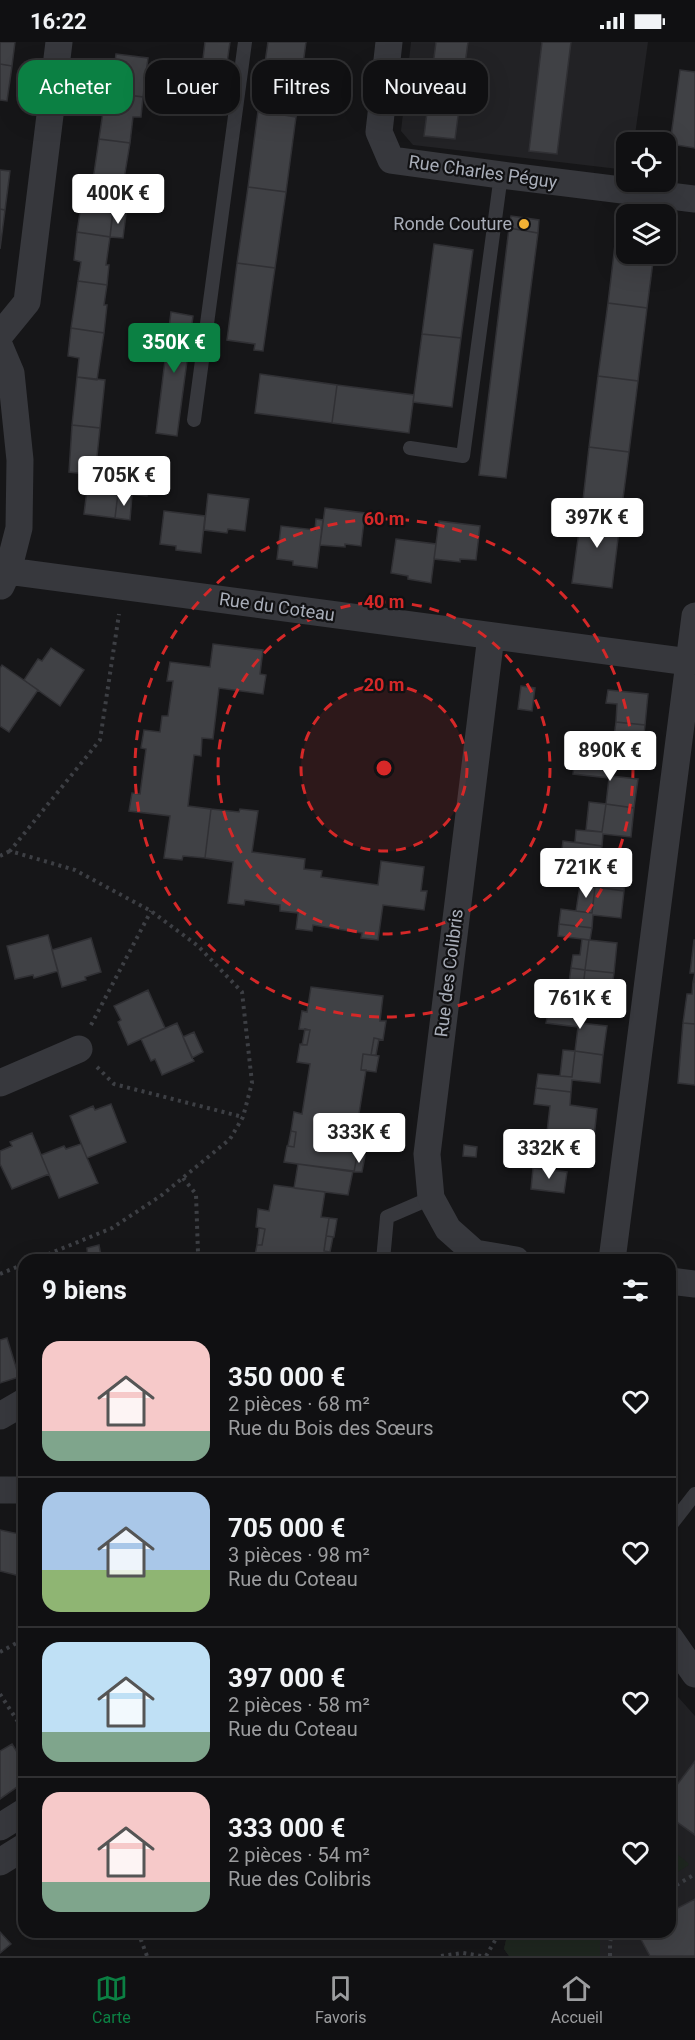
<!DOCTYPE html>
<html lang="fr">
<head>
<meta charset="utf-8">
<style>
	body { margin:0; font-family:Roboto,sans-serif; background:#1e1e20; color:#f1f3f6; height:100vh; display:flex; flex-direction:column; font-size:22px; white-space:nowrap }
	* { box-sizing:border-box; margin:0 }
	p { font-size:20px; color:#9c9d9f }
	.icon { flex:none; width:33px; height:33px; fill:none; stroke:currentColor; stroke-width:2; stroke-linecap:round; stroke-linejoin:round }
	.map { position:relative; flex:1; overflow:hidden }
	.details { position:absolute; left:18px; top:1212px; width:658px; height:684px; display:flex; flex-direction:column; background:#101012; border-radius:18px; box-shadow:0 6px 24px #0002,0 0 0 2px #303032 }
	.details>* { flex:none }
	.top-card { position:absolute; left:18px; top:18px; width:660px; height:54px; display:flex; gap:12px }
	.controls { position:absolute; left:616px; top:90px; display:grid; gap:12px }
	.controls a { display:grid; place-items:center; width:60px; height:60px; border-radius:12px; background:#101012; box-shadow:0 6px 24px #0002,0 0 0 2px #303032; font-size:30px }
	.price { position:absolute; translate:-50% -51px; padding:0 14px; border-radius:6px; background:#fff; color:#222; font-size:20px; line-height:39px; filter:drop-shadow(0 2px 3px #0008) }
	.price::after { content:''; position:absolute; left:50%; top:36px; width:18px; height:14px; margin-left:-9px; background:inherit; clip-path:polygon(0 0,100% 0,50% 100%) }
	.price.current { background:#0b8043; color:#fff }
	ul { padding:0; list-style:none }
	li { display:flex; align-items:center; gap:18px; height:150px; padding:0 24px }
	li+li { border-top:2px solid #303032 }
	li span { display:grid; place-items:center; flex:none; width:168px; height:120px; border-radius:18px; color:#555 }
	li>.icon { margin-inline-start:auto }
	span .icon { width:72px; height:72px; fill:#fffc; stroke-width:1 }
	li b { font-size:26px }
	h2 { display:flex; justify-content:space-between; align-items:center; height:72px; padding:0 24px; font-size:26px }
	.tag { padding:0 21px; border-radius:18px; background:#101012; box-shadow:0 6px 24px #0002,0 0 0 2px #303032; font-size:21px; line-height:54px }
	.tag.current { background:#0b8043; color:#fff }
	.status { display:flex; justify-content:space-between; align-items:center; height:42px; padding:0 30px; background:#101012; direction:ltr }
	.status svg { height:16px; fill:currentColor }
	.menu { display:flex; justify-content:space-around; align-items:center; height:84px; border-top:2px solid #303032; background:#101012; font-size:16px; color:#9c9d9f }
	.menu a { display:grid; justify-items:center; gap:3px }
	.menu .current { color:#0b8043 }
	.map>svg:first-child { display:block }
</style>
</head>
<body>
<div class="status"><b>16:22</b><svg viewBox="0 0 49 12"><path d="M0 12V9h3v3zM5 12V6h3v6zM10 12V3h3v9zM15 12V0h3v12zM26 1h20v11H26zM47 4h2v5h-2z"/></svg></div>
<div class="map">
<svg width="695" height="1914" viewBox="0 0 695 1914">
	<rect width="100%" height="100%" fill="#161618"/>
	<!-- built -->
	<path fill="#222225" d="M 411,0 L 648,0 L 634,100 L 627,100 L 627,128 L 413,103 L 401,89 Z
		M 671,1647 L 695,1674 L 695,1914 L 509,1914 L 504,1907 L 506,1898 L 514,1890 L 670,1890 Z"/>
	<!-- green -->
	<path fill="#1e261f" d="M 671,1807 L 688,1821 L 689,1823 L 671,1834 Z
		M 514,1890 L 600,1890 L 600,1914 L 509,1914 L 504,1907 L 506,1898 Z"/>
	<!-- building -->
	<path fill="#404145" stroke="#303034" stroke-width="1.5" d="M 0,0 L 15,0 L 12,24 L 0,22 Z
		M 205,0 L 230,0 L 226,28 L 202,25 Z
		M 268,0 L 306,0 L 296,75 L 258,69 Z
		M 436,0 L 468,0 L 455,97 L 424,94 Z
		M 542,0 L 571,0 L 557,112 L 529,109 Z
		M 116,12 L 148,16 L 143,55 L 111,51 Z
		M 0,22 L 12,24 L 7,59 L 0,58 Z
		M 680,28 L 695,30 L 695,106 L 670,102 Z
		M 112,51 L 143,55 L 141,75 L 133,75 L 130,101 L 99,97 L 103,70 L 109,72 Z
		M 258,69 L 296,75 L 286,150 L 248,145 Z
		M 99,97 L 130,101 L 122,149 L 92,145 Z
		M 0,128 L 10,129 L 5,168 L 0,167 Z
		M 92,145 L 115,148 L 110,195 L 77,190 L 81,164 L 90,164 Z
		M 248,145 L 286,150 L 275,226 L 237,221 Z
		M 0,167 L 5,168 L 0,207 Z
		M 113,170 L 126,172 L 123,196 L 110,195 Z
		M 511,174 L 539,178 L 538,191 L 509,186 Z
		M 509,186 L 538,191 L 506,436 L 479,433 Z
		M 617,186 L 627,187 L 627,212 L 654,212 L 647,266 L 608,261 Z
		M 77,190 L 110,195 L 106,223 L 109,223 L 107,243 L 78,239 L 81,220 L 74,218 Z
		M 434,202 L 473,208 L 461,296 L 422,292 Z
		M 237,221 L 275,226 L 263,309 L 254,308 L 255,302 L 227,298 Z
		M 78,239 L 107,243 L 104,263 L 107,263 L 104,291 L 71,286 Z
		M 608,261 L 647,266 L 638,339 L 598,334 Z
		M 171,270 L 193,274 L 177,394 L 156,391 Z
		M 71,286 L 104,291 L 97,338 L 77,335 L 79,316 L 68,314 Z
		M 422,292 L 461,296 L 452,365 L 413,360 Z
		M 260,332 L 337,343 L 332,381 L 255,371 Z
		M 598,334 L 638,339 L 629,410 L 589,405 Z
		M 77,335 L 105,338 L 100,386 L 72,383 Z
		M 337,343 L 414,353 L 409,391 L 332,381 Z
		M 72,383 L 100,386 L 95,433 L 69,430 Z
		M 589,405 L 629,410 L 621,472 L 582,467 Z
		M 89,432 L 149,440 L 147,454 L 118,451 L 115,476 L 84,472 Z
		M 118,451 L 132,453 L 130,478 L 115,476 Z
		M 208,452 L 249,457 L 245,489 L 228,487 L 227,491 L 204,488 Z
		M 325,466 L 365,471 L 361,504 L 345,502 L 345,505 L 320,503 Z
		M 582,467 L 621,472 L 612,546 L 572,541 Z
		M 164,469 L 205,474 L 201,511 L 176,508 L 176,504 L 160,502 Z
		M 316,477 L 323,478 L 317,526 L 293,523 L 293,519 L 277,517 L 281,484 L 315,488 Z
		M 439,479 L 480,484 L 476,518 L 460,517 L 460,520 L 434,517 Z
		M 396,497 L 436,502 L 431,541 L 408,537 L 408,534 L 391,531 Z
		M 213,602 L 263,608 L 260,632 L 266,633 L 263,652 L 219,646 L 213,697 L 202,696 L 201,714 L 194,713 L 188,764 L 211,767 L 205,816 L 183,814 L 182,818 L 164,816 L 170,774 L 129,769 L 132,751 L 140,752 L 146,707 L 141,706 L 144,688 L 160,690 L 162,674 L 168,674 L 173,639 L 167,639 L 170,620 L 210,625 Z
		M 51,606 L 84,628 L 60,664 L 24,638 L 38,617 L 42,619 Z
		M 2,623 L 38,648 L 9,690 L 0,684 L 0,626 Z
		M 521,644 L 535,646 L 532,669 L 518,667 Z
		M 608,648 L 648,652 L 645,683 L 616,680 L 617,662 L 606,661 Z
		M 616,680 L 645,683 L 642,712 L 613,709 L 612,721 L 573,716 L 574,697 L 613,702 Z
		M 575,716 L 612,721 L 610,734 L 638,737 L 634,766 L 606,762 L 609,736 L 573,732 Z
		M 589,760 L 606,762 L 602,790 L 586,788 Z
		M 606,762 L 634,766 L 631,795 L 603,792 L 602,804 L 575,800 L 576,788 L 602,790 Z
		M 211,767 L 239,770 L 240,767 L 258,769 L 252,810 L 305,817 L 304,827 L 322,829 L 321,835 L 378,843 L 381,819 L 424,825 L 421,849 L 427,849 L 424,868 L 383,863 L 378,898 L 361,896 L 362,891 L 313,883 L 312,889 L 296,887 L 298,871 L 280,869 L 280,863 L 245,858 L 244,863 L 228,861 L 233,820 L 205,816 Z
		M 563,799 L 602,804 L 600,816 L 628,819 L 624,849 L 580,843 L 582,826 L 560,823 Z
		M 580,843 L 595,845 L 592,871 L 576,869 Z
		M 595,845 L 624,849 L 621,876 L 593,873 L 592,886 L 559,882 L 561,867 L 592,871 Z
		M 559,882 L 592,886 L 590,898 L 558,894 Z
		M 48,893 L 58,929 L 34,936 L 33,933 L 15,937 L 7,904 Z
		M 91,896 L 101,930 L 85,935 L 86,938 L 62,945 L 52,908 Z
		M 582,897 L 589,898 L 585,928 L 571,926 L 573,913 L 580,913 Z
		M 589,898 L 617,901 L 614,931 L 585,928 Z
		M 694,898 L 695,898 L 695,940 L 693,940 L 695,931 L 690,931 Z
		M 571,926 L 585,928 L 582,956 L 567,955 Z
		M 585,928 L 614,931 L 610,959 L 583,957 L 581,969 L 552,965 L 553,953 L 582,956 Z
		M 693,940 L 695,940 L 695,982 L 683,981 L 687,952 L 692,952 Z
		M 311,945 L 383,954 L 380,979 L 386,979 L 383,998 L 374,996 L 371,1013 L 363,1012 L 361,1028 L 366,1028 L 358,1078 L 367,1079 L 364,1099 L 360,1098 L 354,1130 L 284,1120 L 287,1104 L 294,1105 L 296,1090 L 291,1089 L 294,1070 L 302,1072 L 310,1022 L 297,1020 L 300,1002 L 307,1003 L 310,988 L 299,987 L 302,969 L 307,970 Z
		M 148,948 L 165,986 L 128,1003 L 118,980 L 121,978 L 114,964 Z
		M 549,965 L 581,969 L 580,981 L 607,984 L 603,1013 L 575,1009 L 578,985 L 546,981 Z
		M 177,981 L 194,1019 L 162,1033 L 155,1017 L 151,1019 L 141,997 Z
		M 683,981 L 695,982 L 695,1043 L 678,1041 Z
		M 305,987 L 310,988 L 307,1003 L 302,1003 Z
		M 194,990 L 203,1010 L 192,1016 L 183,995 Z
		M 374,996 L 379,997 L 376,1013 L 371,1013 Z
		M 563,1008 L 575,1009 L 572,1035 L 560,1034 Z
		M 575,1009 L 603,1013 L 600,1041 L 572,1038 L 571,1050 L 536,1046 L 538,1032 L 572,1035 Z
		M 363,1012 L 379,1014 L 376,1030 L 361,1028 Z
		M 536,1046 L 571,1050 L 570,1063 L 597,1067 L 594,1096 L 547,1090 L 550,1064 L 534,1062 Z
		M 111,1062 L 126,1100 L 87,1116 L 70,1074 L 93,1064 L 95,1068 Z
		M 291,1089 L 296,1090 L 294,1105 L 288,1104 Z
		M 547,1090 L 564,1092 L 562,1108 L 545,1106 Z
		M 32,1091 L 49,1132 L 12,1147 L 0,1122 L 0,1109 L 12,1104 L 10,1100 Z
		M 564,1092 L 594,1096 L 590,1126 L 548,1120 L 549,1106 L 562,1108 Z
		M 360,1098 L 364,1099 L 362,1114 L 357,1113 Z
		M 81,1102 L 98,1141 L 59,1156 L 41,1113 L 64,1104 L 66,1107 Z
		M 464,1103 L 477,1105 L 476,1115 L 463,1114 Z
		M 357,1113 L 365,1114 L 362,1130 L 354,1130 Z
		M 298,1122 L 353,1129 L 348,1153 L 294,1146 Z
		M 533,1126 L 567,1130 L 564,1151 L 531,1147 Z
		M 274,1143 L 325,1150 L 321,1175 L 329,1176 L 324,1209 L 330,1210 L 329,1218 L 254,1218 L 257,1203 L 262,1203 L 265,1187 L 256,1185 L 258,1167 L 269,1169 Z
		M 329,1176 L 337,1177 L 334,1195 L 326,1194 Z
		M 259,1186 L 265,1187 L 262,1203 L 257,1203 Z
		M 326,1194 L 333,1195 L 330,1210 L 324,1209 Z
		M 99,1203 L 101,1214 L 88,1216 L 87,1206 Z
		M 7,1296 L 19,1335 L 0,1341 L 0,1298 Z
		M 0,1488 L 24,1493 L 24,1517 L 20,1534 L 0,1529 Z
		M 12,1702 L 24,1721 L 24,1740 L 0,1757 L 0,1709 Z
		M 695,1719 L 695,1793 L 670,1775 L 670,1752 Z
		M 695,1857 L 695,1914 L 650,1914 L 637,1890 L 670,1890 L 670,1870 Z
		M 0,1890 L 11,1902 L 0,1911 Z"/>
	<g fill="none" stroke-linecap="round" stroke-linejoin="round">
		<!-- path -->
		<path stroke="#3d3f44" stroke-width="4" stroke-dasharray="3 4.5" stroke-linecap="butt" d="M 0,814 L 10,809
			M 91,983 L 151,869
			M 97,1025 L 114,1042 L 243,1075
			M 183,1136 L 196,1152 L 198,1211 L 202,1218
			M 34,1218 L 112,1186 L 162,1153 L 230,1097 L 243,1075 L 252,1041 L 242,950 L 198,904 L 151,869 L 75,828 L 10,809 L 100,698 L 119,572
			M 192,1218 L 198,1211
			M 0,1232 L 24,1222
			M 0,1610 L 24,1597
			M 0,1652 L 24,1689
			M 670,1847 L 695,1832
			M 138,1890 L 147,1914
			M 441,1914 L 463,1911 L 482,1914
			M 486,1914 L 500,1890
			M 610,1914 L 610,1900 L 613,1890"/>
		<!-- service -->
		<path stroke="#37383d" stroke-width="14" d="M 194,378 L 245,0
			M 410,406 L 463,414 L 501,133
			M 383,1218 L 387,1175 L 431,1156
			M 670,1484 L 695,1452"/>
		<!-- minor -->
		<path stroke="#37383d" stroke-width="27" d="M 389,0 L 379,90 L 391,118 L 501,133 L 695,157
			M 0,293 L 27,260 L 59,0
			M 0,305 L 11,331 L 20,418 L 19,486 L 8,529 L 1,544
			M 8,529 L 689,620
			M 491,594 L 427,1112 L 431,1156 L 448,1187 L 475,1211 L 516,1218
			M 0,1041 L 79,1007
			M 612,1218 L 695,574
			M 670,1239 L 695,1242
			M 0,1374 L 24,1360
			M 0,1448 L 24,1448
			M 670,1596 L 695,1632
			M 0,1785 L 24,1770
			M 0,1820 L 24,1805"/>
	</g>
	<!-- distance rings -->
	<circle cx="384" cy="726" r="83" fill="#d62828" fill-opacity=".12"/>
	<g fill="none" stroke="#d62828" stroke-width="3" stroke-dasharray="10 8">
		<circle cx="384" cy="726" r="83"/>
		<circle cx="384" cy="726" r="166"/>
		<circle cx="384" cy="726" r="249"/>
	</g>
	<!-- markers -->
	<circle fill="#f2b134" stroke="#111113" stroke-width="2" cx="524" cy="182" r="6"/>
	<g text-anchor="middle" stroke-width="4.5" stroke-linejoin="round" paint-order="stroke">
		<!-- street labels -->
		<g font-size="18" fill="#a8adb8" stroke="#111113">
			<text transform="translate(483 130) rotate(8)" y="6">Rue Charles Péguy</text>
			<text transform="translate(277 565) rotate(8)" y="6">Rue du Coteau</text>
			<text transform="translate(449 931) rotate(-83)" y="6">Rue des Colibris</text>
		</g>
		<!-- poi labels -->
		<g font-size="18" fill="#a8adb8" stroke="#111113" text-anchor="end">
			<text x="512" y="188">Ronde Couture</text>
		</g>
	</g>
	<circle cx="384" cy="726" r="9" fill="#d62828" stroke="#111113" stroke-width="3"/>
	<g font-size="18" text-anchor="middle" font-weight="bold" fill="#d62828" stroke="#111113" stroke-width="4.5" stroke-linejoin="round" paint-order="stroke">
		<text x="384" y="483">60 m</text>
		<text x="384" y="566">40 m</text>
		<text x="384" y="649">20 m</text>
	</g>
</svg>
<div class="controls">
<a><svg class="icon" aria-label="locate" viewBox="0 0 24 24"><circle cx="12" cy="12" r="6"/><path d="M12 2v4M12 18v4M2 12h4M18 12h4"/></svg></a>
<a><svg class="icon" aria-label="layers" viewBox="0 0 24 24"><path d="M12 4l9 5-9 5-9-5zM3 14l9 5 9-5"/></svg></a>
</div>
<b class="price" style="left:118px;top:183px">400K €</b>
<b class="price current" style="left:174px;top:332px">350K €</b>
<b class="price" style="left:124px;top:465px">705K €</b>
<b class="price" style="left:597px;top:507px">397K €</b>
<b class="price" style="left:610px;top:740px">890K €</b>
<b class="price" style="left:586px;top:857px">721K €</b>
<b class="price" style="left:580px;top:988px">761K €</b>
<b class="price" style="left:359px;top:1122px">333K €</b>
<b class="price" style="left:549px;top:1138px">332K €</b>
<div class="top-card">
<a class="tag current">Acheter</a>
<a class="tag">Louer</a>
<a class="tag">Filtres</a>
<a class="tag">Nouveau</a>
</div>
<section class="details">
<h2>9 biens<svg class="icon" aria-label="filters" viewBox="0 0 24 24"><path d="M4 7h16M4 17h16"/><circle cx="9" cy="7" r="2"/><circle cx="15" cy="17" r="2"/></svg></h2>
<ul>
<li><span style="background:linear-gradient(#f6c9c9 75%,#7fa58c 0)"><svg class="icon" aria-label="home" viewBox="0 0 24 24"><path d="M3 11l9-7 9 7M6 9v11h12V9"/></svg></span><div><b>350 000 €</b><p>2 pièces · 68 m²</p><p>Rue du Bois des Sœurs</p></div><svg class="icon" aria-label="heart" viewBox="0 0 24 24"><path d="M12 20l-8-8c-3-5 5-10 8-4 3-6 11-1 8 4z"/></svg></li>
<li><span style="background:linear-gradient(#a9c7e8 65%,#8fb573 0)"><svg class="icon" aria-label="home" viewBox="0 0 24 24"><path d="M3 11l9-7 9 7M6 9v11h12V9"/></svg></span><div><b>705 000 €</b><p>3 pièces · 98 m²</p><p>Rue du Coteau</p></div><svg class="icon" aria-label="heart" viewBox="0 0 24 24"><path d="M12 20l-8-8c-3-5 5-10 8-4 3-6 11-1 8 4z"/></svg></li>
<li><span style="background:linear-gradient(#bfe0f5 75%,#7fa58c 0)"><svg class="icon" aria-label="home" viewBox="0 0 24 24"><path d="M3 11l9-7 9 7M6 9v11h12V9"/></svg></span><div><b>397 000 €</b><p>2 pièces · 58 m²</p><p>Rue du Coteau</p></div><svg class="icon" aria-label="heart" viewBox="0 0 24 24"><path d="M12 20l-8-8c-3-5 5-10 8-4 3-6 11-1 8 4z"/></svg></li>
<li><span style="background:linear-gradient(#f6c9c9 75%,#7fa58c 0)"><svg class="icon" aria-label="home" viewBox="0 0 24 24"><path d="M3 11l9-7 9 7M6 9v11h12V9"/></svg></span><div><b>333 000 €</b><p>2 pièces · 54 m²</p><p>Rue des Colibris</p></div><svg class="icon" aria-label="heart" viewBox="0 0 24 24"><path d="M12 20l-8-8c-3-5 5-10 8-4 3-6 11-1 8 4z"/></svg></li>
</ul>
</section>
</div>
<nav class="menu">
<a class="current"><svg class="icon" aria-label="map" viewBox="0 0 24 24"><path d="M3 6l6-2 6 2 6-2v14l-6 2-6-2-6 2zM9 4v14M15 6v14"/></svg>Carte</a>
<a><svg class="icon" aria-label="saved" viewBox="0 0 24 24"><path d="M7 4h10v16l-5-4-5 4z"/></svg>Favoris</a>
<a><svg class="icon" aria-label="home" viewBox="0 0 24 24"><path d="M3 11l9-7 9 7M6 9v11h12V9"/></svg>Accueil</a>
</nav>
</body>
</html>
